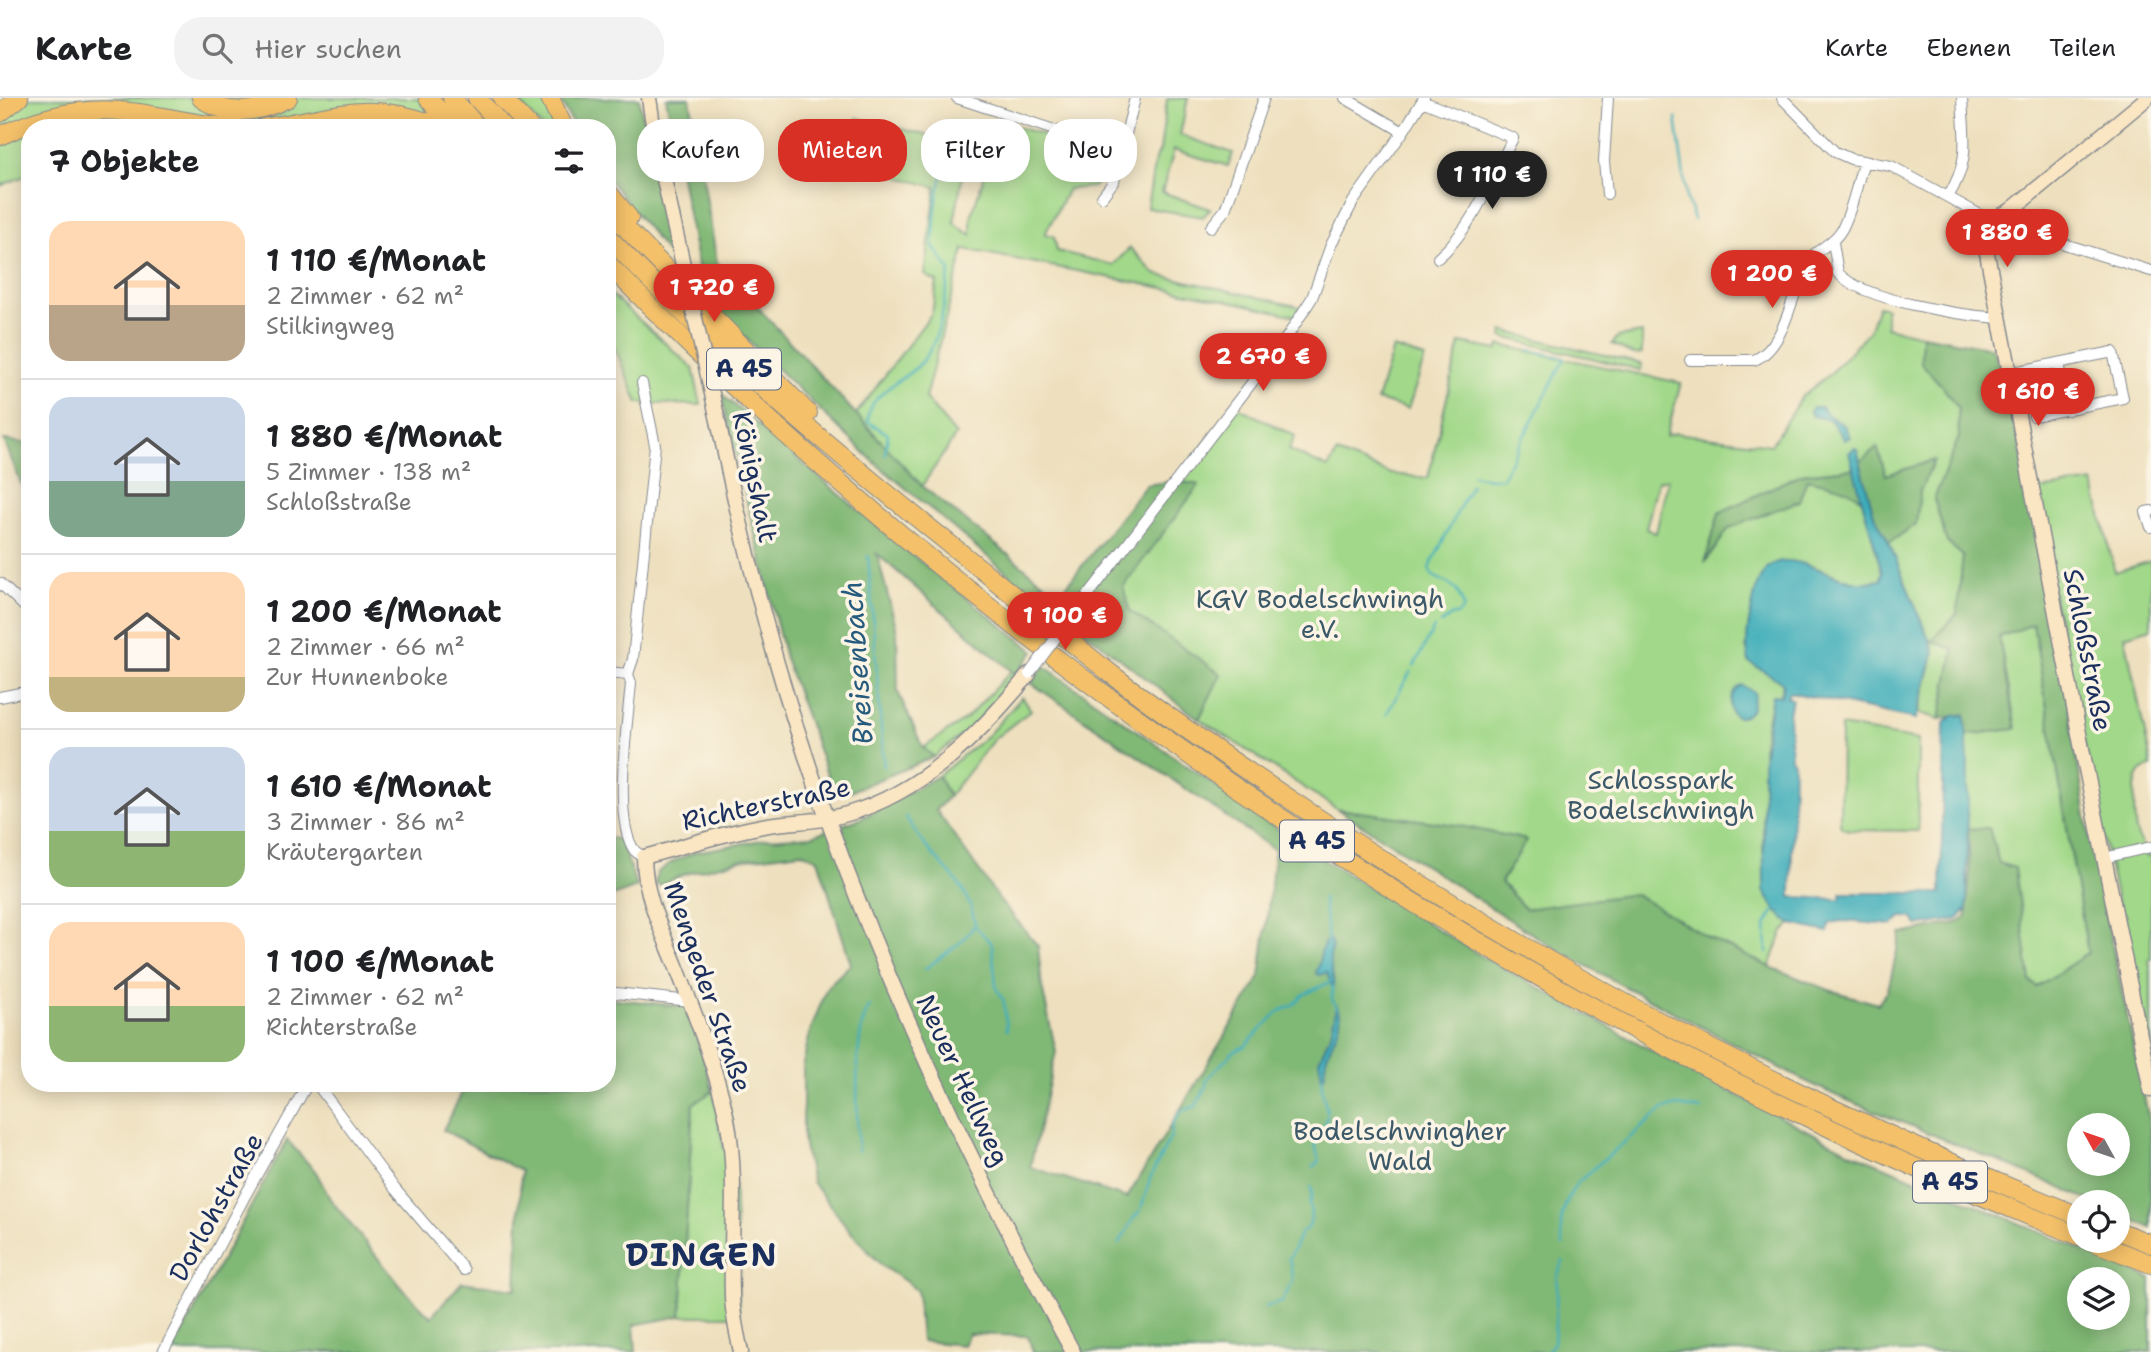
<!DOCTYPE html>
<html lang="de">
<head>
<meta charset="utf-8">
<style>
	body { margin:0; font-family:"Shantell Sans",sans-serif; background:#f2f2f2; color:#202124; height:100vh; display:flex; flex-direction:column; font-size:26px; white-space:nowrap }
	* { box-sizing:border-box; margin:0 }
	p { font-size:23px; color:#757577 }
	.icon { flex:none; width:38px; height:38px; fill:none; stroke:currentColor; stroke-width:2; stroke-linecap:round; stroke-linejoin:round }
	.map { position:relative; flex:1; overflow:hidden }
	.sheet { position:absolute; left:21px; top:21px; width:595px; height:973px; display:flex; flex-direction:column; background:#fff; border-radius:28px; box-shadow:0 4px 18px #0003 }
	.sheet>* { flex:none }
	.guide { position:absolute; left:637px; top:21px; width:665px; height:63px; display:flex; gap:14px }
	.needle { width:46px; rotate:310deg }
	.buttons { position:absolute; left:2067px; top:1015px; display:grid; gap:14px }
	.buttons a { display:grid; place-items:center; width:63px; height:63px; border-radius:50%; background:#fff; box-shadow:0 4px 18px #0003; font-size:35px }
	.price { position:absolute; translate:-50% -60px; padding:0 16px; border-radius:24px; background:#d93025; color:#fff; font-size:23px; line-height:46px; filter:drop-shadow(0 2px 4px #0008) }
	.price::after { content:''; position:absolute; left:50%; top:42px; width:21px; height:16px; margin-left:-10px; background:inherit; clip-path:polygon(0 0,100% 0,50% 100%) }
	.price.active { background:#222; color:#fff }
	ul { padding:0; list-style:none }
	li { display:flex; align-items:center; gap:21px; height:175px; padding:0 28px }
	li+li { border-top:2px solid #e0e0e0 }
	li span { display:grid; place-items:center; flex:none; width:196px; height:140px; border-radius:21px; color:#555 }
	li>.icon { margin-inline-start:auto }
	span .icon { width:84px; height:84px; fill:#fffc; stroke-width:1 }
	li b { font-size:30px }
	h2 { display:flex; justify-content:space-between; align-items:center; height:84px; padding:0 28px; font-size:30px }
	.pill { padding:0 24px; border-radius:28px; background:#fff; box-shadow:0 4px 18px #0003; font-size:24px; line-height:63px }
	.pill.active { background:#d93025; color:#fff }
	header { display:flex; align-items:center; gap:42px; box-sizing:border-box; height:98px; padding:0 35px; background:#fff; border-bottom:2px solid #e0e0e0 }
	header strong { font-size:33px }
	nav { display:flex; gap:38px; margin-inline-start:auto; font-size:24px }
	.search { width:490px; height:63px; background:#f2f2f2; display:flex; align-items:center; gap:18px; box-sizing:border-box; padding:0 24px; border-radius:28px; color:#757577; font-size:26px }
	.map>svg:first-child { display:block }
</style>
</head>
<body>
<header>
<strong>Karte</strong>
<div class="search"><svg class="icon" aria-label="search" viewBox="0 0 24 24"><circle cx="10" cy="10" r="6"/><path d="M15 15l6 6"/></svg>Hier suchen</div>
<nav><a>Karte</a><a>Ebenen</a><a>Teilen</a></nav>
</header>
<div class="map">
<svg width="2151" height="1254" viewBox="0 0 2151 1254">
	<rect width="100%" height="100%" fill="#fcf5e5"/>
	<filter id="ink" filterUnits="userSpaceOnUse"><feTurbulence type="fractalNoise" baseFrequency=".0143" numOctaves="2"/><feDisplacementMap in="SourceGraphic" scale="14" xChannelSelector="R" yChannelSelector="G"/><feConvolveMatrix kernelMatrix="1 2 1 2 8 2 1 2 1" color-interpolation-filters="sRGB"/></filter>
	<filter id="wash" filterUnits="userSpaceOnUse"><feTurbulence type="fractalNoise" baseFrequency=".00686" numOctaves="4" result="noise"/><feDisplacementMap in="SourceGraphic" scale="28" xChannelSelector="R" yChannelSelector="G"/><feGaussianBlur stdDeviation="1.57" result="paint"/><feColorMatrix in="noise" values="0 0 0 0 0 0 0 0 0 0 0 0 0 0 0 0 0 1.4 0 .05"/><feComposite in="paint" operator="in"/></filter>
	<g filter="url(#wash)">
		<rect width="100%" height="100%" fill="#eee0be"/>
		<!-- green -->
		<path fill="#a1d889" stroke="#5e8474" stroke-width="2" fill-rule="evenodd" d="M 28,0 L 418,0 L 430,13 L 420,24 L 427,30 L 30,30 L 30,76 L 0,88 L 0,49 L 17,39 L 0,32 L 0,22 Z
			M 515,0 L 545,0 L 559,30 L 543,30 Z
			M 1188,0 L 1180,37 L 1233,55 L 1228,68 L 1174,52 L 1162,94 L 1210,111 L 1203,119 L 1147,110 L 1155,61 L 1160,53 L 1167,1 Z
			M 857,20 L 942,41 L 959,34 L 970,35 L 954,125 L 971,137 L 971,119 L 1001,24 L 1109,56 L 1109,75 L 1093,89 L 1068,91 L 1045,136 L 1054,138 L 1057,153 L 1113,167 L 1130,150 L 1155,176 L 1301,209 L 1300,219 L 1230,203 L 964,151 L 925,300 L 956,337 L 922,388 L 856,316 L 932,215 L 937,184 L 925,177 L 936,89 L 879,74 L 866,52 Z
			M 607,193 L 693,270 L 701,307 L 638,305 L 615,250 L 607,241 Z
			M 1878,208 L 1886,210 L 1886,229 L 1922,237 L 1921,265 L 1942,288 L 1958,310 L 1959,339 L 1934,401 L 1947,444 L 1963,458 L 1957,516 L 1932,543 L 1954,551 L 1940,621 L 1919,615 L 1934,553 L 1889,445 L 1916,426 L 1920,393 L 1886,377 L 1877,350 L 1851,371 L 1801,376 L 1719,415 L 1706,463 L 1729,430 L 1762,416 L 1807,381 L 1842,388 L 1861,399 L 1882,474 L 1881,482 C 1873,483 1865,485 1858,484 C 1825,479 1807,455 1771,468 L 1752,511 L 1746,550 L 1783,584 L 1781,598 L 1772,597 L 1763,644 L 1763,753 L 1775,812 L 1791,826 L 1782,835 L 1770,869 L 1709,840 L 1635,796 L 1525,812 L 1501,784 L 1526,742 L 1456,727 L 1337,711 L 1199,621 L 1220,576 L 1129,513 L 1123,489 L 1199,387 L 1176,383 L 1234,307 L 1295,338 L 1289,352 L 1328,370 L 1337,355 L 1391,376 L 1428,380 L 1460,245 L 1498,252 L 1499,247 L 1681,285 L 1666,338 L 1675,335 L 1771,347 L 1802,298 L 1830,276 L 1869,233 ZM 1668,381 L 1656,435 L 1655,435 L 1646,431 L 1658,383 Z
			M 1503,233 L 1642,266 L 1641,272 L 1502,239 Z
			M 1642,235 L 1642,255 C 1631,260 1623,249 1612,246 L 1618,239 Z
			M 1393,250 L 1425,260 L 1408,311 L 1377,302 Z
			M 2093,384 L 2115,474 L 2151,463 L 2151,530 L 2125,538 L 2151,665 L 2151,669 C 2145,670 2140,672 2138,678 C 2133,689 2133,728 2138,739 C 2141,746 2145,750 2147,759 L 2151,758 L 2151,861 L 2149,862 L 2151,873 L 2151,968 L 2032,393 Z
			M 2033,526 L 2088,855 L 2037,889 L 2030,883 L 1989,730 L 1968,731 L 1966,637 L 2016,631 L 1999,539 Z
			M 1011,573 L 1016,577 L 972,629 L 934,659 L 923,650 L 967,620 Z
			M 1022,599 L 1031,612 L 994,641 L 949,698 L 938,678 L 989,636 Z
			M 1841,628 L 1918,642 L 1918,733 L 1849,732 L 1842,730 L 1840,726 Z
			M 713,993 L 724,1050 L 733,1051 L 739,1218 L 681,1218 L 693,1005 Z"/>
		<!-- forest -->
		<path fill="#80b875" stroke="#4e746a" stroke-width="2" fill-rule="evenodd" d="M 559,0 L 639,0 L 671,160 L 607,79 L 607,30 L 575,30 Z
			M 666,0 L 690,0 L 717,165 L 922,388 L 1059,497 L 1146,387 L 1176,383 L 1199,387 L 1123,489 L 1130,513 L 1221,576 L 1199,621 L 1076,527 L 1049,510 L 872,362 L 704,200 Z
			M 1922,237 L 1992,250 L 2006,285 L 2053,503 L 2088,732 L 2148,1017 L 2151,1043 L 2151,1130 L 2118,1115 L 2118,1104 L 2093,1104 L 2010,1068 L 1837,998 L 1797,979 L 1618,885 L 1546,845 L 1337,711 L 1456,727 L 1527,742 L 1501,784 L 1525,811 L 1635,796 L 1709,840 L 1770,869 L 1829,892 L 1878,906 L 1888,892 L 1901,836 L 1960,824 L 1966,819 L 1970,773 L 1968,731 L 1989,730 L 1999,765 L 2015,770 L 2030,883 L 2037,889 L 2088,855 L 2033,526 L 1999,539 L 2016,631 L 1966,637 L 1965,616 L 1940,621 L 1954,551 L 1932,543 L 1957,516 L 1963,458 L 1947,444 L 1934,401 L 1959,339 L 1958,310 L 1942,288 L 1921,265 ZM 2079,1027 L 2118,1027 L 2118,1066 L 2079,1066 Z
			M 721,296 L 902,449 L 1034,553 L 1016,577 L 877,456 L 897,533 L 898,594 L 923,650 L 934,659 L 849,694 L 830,684 L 785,560 Z
			M 4,342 L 30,346 L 30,402 L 27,401 Z
			M 1877,349 L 1886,377 L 1934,362 L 1920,393 L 1916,426 L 1889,445 C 1862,397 1864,393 1807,381 L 1799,403 L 1729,430 L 1705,465 L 1719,415 L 1801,376 L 1851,371 Z
			M 1044,568 L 1309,753 L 1483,859 L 1680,968 L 1848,1053 L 2151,1181 L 2151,1254 L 1033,1254 L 1028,1238 L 969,1236 L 963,1247 L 921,1243 L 917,1193 L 908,1185 L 882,1168 L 851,1134 L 812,1084 L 803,1043 L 803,966 L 810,934 L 827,889 L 851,866 L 818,761 L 801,754 L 740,762 L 685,776 L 660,787 L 655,785 L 658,774 L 672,764 L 695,754 L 767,741 L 811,738 L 862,720 L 938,678 L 949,698 L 936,712 L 1001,804 L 1038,848 L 1042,889 L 1056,954 L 1030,1069 L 1127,1100 L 1260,879 L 1275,752 L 1031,585 ZM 2079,1181 L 2118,1181 L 2118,1220 L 2079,1220 Z
			M 607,740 L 620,741 L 637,789 L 607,800 Z
			M 607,900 L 688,909 L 713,993 L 693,1006 L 681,1218 L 634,1227 L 636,1254 L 172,1254 L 287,1042 L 316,1074 L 330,1101 L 403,1191 L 431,1219 L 462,1184 L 516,1191 L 521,1073 L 443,1032 L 467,985 L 607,985 Z"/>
		<!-- water -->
		<path fill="#3dadb9" stroke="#2c6e8c" stroke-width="2" d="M 1813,309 L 1822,309 L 1828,317 L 1845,328 L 1850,339 L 1845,342 L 1830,322 L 1812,318 L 1810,313 Z
			M 1854,350 L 1857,351 L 1873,414 L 1889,445 L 1934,553 L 1916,621 L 1789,594 L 1787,599 L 1792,601 L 1789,617 L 1791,660 L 1794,665 L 1791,799 L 1840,801 L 1841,795 L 1941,795 L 1944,625 L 1953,618 L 1965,617 L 1968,661 L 1967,811 L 1958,821 L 1917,828 L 1913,820 L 1901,819 L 1893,827 L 1842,823 L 1830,825 L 1828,834 L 1791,826 L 1775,812 L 1764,793 L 1763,663 L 1772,597 L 1781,598 L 1783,585 L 1749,564 C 1744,542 1749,522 1754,500 C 1767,429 1821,481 1859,484 C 1866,485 1874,483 1881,482 L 1882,474 L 1849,355 Z
			M 1742,587 L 1755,595 L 1751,613 C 1730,633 1721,598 1742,587 Z
			M 1327,842 L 1330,842 C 1334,851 1329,856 1330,865 C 1331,874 1335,880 1333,888 L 1331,887 L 1327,875 L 1319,877 L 1316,875 C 1321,864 1319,851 1327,842 Z
			M 1337,908 C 1350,927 1321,951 1325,976 L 1322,981 L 1319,962 L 1331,936 Z"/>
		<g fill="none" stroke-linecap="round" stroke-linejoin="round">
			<!-- stream -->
			<path stroke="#3dadb9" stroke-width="2.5" d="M 1676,20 L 1687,102 L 1694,121
				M 885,357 L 888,336 L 868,324 C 865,299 901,283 917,269 C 942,246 944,203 950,172 L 933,148 C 936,100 937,57 979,26
				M 1473,377 L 1490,381 L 1502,380 L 1565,260 L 1529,252
				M 868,458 L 884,669
				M 1441,526 L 1451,518 L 1459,516 L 1464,509 C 1456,486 1453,488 1433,478 L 1429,471 L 1471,387
				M 1414,568 L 1434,530
				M 1386,617 L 1411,573
				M 906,719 C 912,729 918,738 925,747 C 948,776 969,787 975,827 L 961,844 L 925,871
				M 1323,800 L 1328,844
				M 975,828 L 992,846 L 996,888 L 1004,904 L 1007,932
				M 1767,855 L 1766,827 L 1775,812
				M 1332,888 L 1332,901 L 1337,910
				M 1322,979 L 1322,992 L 1327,1013
				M 858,1053 C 858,1020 852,931 870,908
				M 1313,1069 L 1319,1063 L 1315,1047 L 1322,1035 L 1327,1017
				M 1119,1146 L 1135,1118 L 1140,1114 L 1151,1078 L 1171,1038 L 1173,1025 L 1181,1013 L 1196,1008 L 1206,988 L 1207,981 L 1233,954 L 1245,948 L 1278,914 L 1293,907 L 1303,897 L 1332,883
				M 1563,1147 C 1557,1124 1565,1102 1578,1084 L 1663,1011 L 1678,1008 L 1701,1012
				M 1266,1209 L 1282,1204 L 1293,1182 L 1289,1160 C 1295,1151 1297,1143 1301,1134 C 1313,1130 1312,1116 1309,1106 L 1312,1097 L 1311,1089
				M 1547,1254 L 1554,1245 L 1558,1177 L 1563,1163"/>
		</g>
	</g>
	<g filter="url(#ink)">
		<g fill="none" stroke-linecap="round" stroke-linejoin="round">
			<defs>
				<path id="street" d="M 957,0 L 1121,54
					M 1345,0 L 1403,34
					M 1782,0 L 1835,54 L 1851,61 L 1891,68 L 1984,119 L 1993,122
					M 1422,3 L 1513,40 C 1493,79 1472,131 1438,160
					M 1607,96 L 1604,63 L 1608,0
					M 1102,99 L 1114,83 L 1135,0
					M 1948,99 C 1971,61 1964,42 1962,0
					M 2010,113 L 2020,125 L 2042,139 L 2151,173
					M 1211,129 L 1225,112 L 1264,0
					M 1833,144 L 1838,175 C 1864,203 1960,217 1999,220
					M 1690,262 L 1754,262 C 1785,250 1792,195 1805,168 C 1814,150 1833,148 1842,131 C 1853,110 1857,85 1864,63
					M 2059,265 L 2068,312
					M 2009,275 L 2113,254 L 2123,300 L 2034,318
					M 642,285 L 655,347 L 633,561 L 628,576 L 631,585 C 628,621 612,725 635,753 C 638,756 641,757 644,759
					M 2151,413 L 2146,414 L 2151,429
					M 0,485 L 30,514
					M 1076,513 L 1287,239 L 1312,200 L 1331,147 L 1353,104 L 1403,34 L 1424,0
					M 607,574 L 628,576
					M 0,599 L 30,593
					M 2104,760 L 2151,749
					M 607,894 L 690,903
					M 316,985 L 395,1091 L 464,1172
					M 163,1254 L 246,1096 L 308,985"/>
				<path id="secondary" d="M 649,0 L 655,40 L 675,131
					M 2147,0 L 2010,113 L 1993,122 L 1986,150 L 2081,646 L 2151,992
					M 719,327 C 746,462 782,596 829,725 C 895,908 979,1084 1073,1254
					M 741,1254 C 737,1235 732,1215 732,1196 C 730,1140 738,1077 727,1021 C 716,970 696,919 677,870 C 663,835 644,798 644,759 C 685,748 726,734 768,727 C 794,723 821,724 847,716 C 923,694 980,636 1029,576"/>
				<path id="highway" d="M 201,0 C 228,20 261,14 288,0
					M 428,0 L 451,26
					M 452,0 L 478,30
					M 477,0 L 504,30
					M 502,0 L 530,30
					M 550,0 L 564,30
					M 0,15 L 19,0
					M 263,30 C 337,19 370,0 443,30
					M 0,38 C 41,18 85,8 130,14 C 166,18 201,28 237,30
					M 607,93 L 629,120
					M 607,111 L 808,315
					M 607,138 C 663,196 721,253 781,306 C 846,363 913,417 981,471 C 1025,507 1069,543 1114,578 C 1178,627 1245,672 1312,716 C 1552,876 1811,1011 2079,1118
					M 607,165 C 1017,583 1535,923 2079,1138
					M 2118,1133 L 2151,1146
					M 2091,1143 L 2151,1166"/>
			</defs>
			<!-- street casing -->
			<use href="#street" stroke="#84888e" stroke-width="12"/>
			<!-- secondary casing -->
			<use href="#secondary" stroke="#84888e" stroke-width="17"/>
			<!-- highway casing -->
			<use href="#highway" stroke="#84888e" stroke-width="20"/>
			<!-- street -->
			<use href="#street" stroke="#fff" stroke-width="10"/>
			<!-- secondary -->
			<use href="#secondary" stroke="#fbe6c3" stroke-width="14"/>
			<!-- highway -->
			<use href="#highway" stroke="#f4c16a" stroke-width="18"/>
			<defs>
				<path id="street-bridge" d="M 1029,576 L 1076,513"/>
				<path id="secondary-bridge" d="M 675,131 L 719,327"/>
			</defs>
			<!-- street-bridge casing -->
			<use href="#street-bridge" stroke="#84888e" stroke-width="12" stroke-linecap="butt"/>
			<!-- secondary-bridge casing -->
			<use href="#secondary-bridge" stroke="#84888e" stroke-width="17" stroke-linecap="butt"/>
			<!-- street-bridge -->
			<use href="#street-bridge" stroke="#fff" stroke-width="10"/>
			<!-- secondary-bridge -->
			<use href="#secondary-bridge" stroke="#fbe6c3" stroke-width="14"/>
		</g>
	</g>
	<g text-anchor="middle" stroke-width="7" stroke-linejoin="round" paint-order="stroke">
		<!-- shield labels -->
		<g fill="#fcf5e5" stroke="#5e6a86" stroke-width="2">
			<rect x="707" y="250.5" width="74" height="41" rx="5"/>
			<rect x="1280" y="722.5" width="74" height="41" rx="5"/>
			<rect x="1913" y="1063.5" width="74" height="41" rx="5"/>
		</g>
		<g font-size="24" font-weight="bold" fill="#1b2f5e">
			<text x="744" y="279">A 45</text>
			<text x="1317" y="751">A 45</text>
			<text x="1950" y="1092">A 45</text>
		</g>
		<!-- street labels -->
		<g font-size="26" fill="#1b2f5e" stroke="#fcf5e5">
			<text transform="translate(755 379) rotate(78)" y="9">Königshalt</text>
			<text transform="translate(2088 552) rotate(79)" y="9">Schloßstraße</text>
			<text transform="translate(766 706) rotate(-12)" y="9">Richterstraße</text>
			<text transform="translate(708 889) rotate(71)" y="9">Mengeder Straße</text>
			<text transform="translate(963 982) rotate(65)" y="9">Neuer Hellweg</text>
			<text transform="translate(216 1109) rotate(-61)" y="9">Dorlohstraße</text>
		</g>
		<!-- park labels -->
		<g font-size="26" fill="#3c5969" stroke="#fcf5e5">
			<text x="1320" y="510">KGV Bodelschwingh<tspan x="1320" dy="30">e.V.</tspan></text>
			<text x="1661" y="691">Schlosspark<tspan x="1661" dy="30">Bodelschwingh</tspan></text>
			<text x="1400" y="1042">Bodelschwingher<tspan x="1400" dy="30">Wald</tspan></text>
		</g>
		<!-- water labels -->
		<g font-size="28" font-style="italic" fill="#275b7e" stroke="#fcf5e5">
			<text transform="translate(857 565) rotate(-94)" y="10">Breisenbach</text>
		</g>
		<!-- district labels -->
		<g font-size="33" font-weight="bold" letter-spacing="2" fill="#1b2f5e" stroke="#fcf5e5">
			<text x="702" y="1168">DINGEN</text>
		</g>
	</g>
</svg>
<div class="buttons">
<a><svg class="needle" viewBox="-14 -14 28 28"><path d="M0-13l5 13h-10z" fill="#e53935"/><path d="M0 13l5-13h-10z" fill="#757577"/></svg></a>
<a><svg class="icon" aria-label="locate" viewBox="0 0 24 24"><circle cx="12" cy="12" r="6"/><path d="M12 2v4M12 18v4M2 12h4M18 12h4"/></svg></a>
<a><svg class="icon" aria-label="layers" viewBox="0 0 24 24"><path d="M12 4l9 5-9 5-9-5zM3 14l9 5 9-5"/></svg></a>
</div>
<b class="price active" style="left:1492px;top:113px">1 110 €</b>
<b class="price" style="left:2007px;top:171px">1 880 €</b>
<b class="price" style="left:1772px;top:212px">1 200 €</b>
<b class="price" style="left:714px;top:226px">1 720 €</b>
<b class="price" style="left:1263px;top:295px">2 670 €</b>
<b class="price" style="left:2038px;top:330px">1 610 €</b>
<b class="price" style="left:1065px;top:554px">1 100 €</b>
<div class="guide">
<a class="pill">Kaufen</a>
<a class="pill active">Mieten</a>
<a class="pill">Filter</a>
<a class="pill">Neu</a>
</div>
<section class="sheet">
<h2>7 Objekte<svg class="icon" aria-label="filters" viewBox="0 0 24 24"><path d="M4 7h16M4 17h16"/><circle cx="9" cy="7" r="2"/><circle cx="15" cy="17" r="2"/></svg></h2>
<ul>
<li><span style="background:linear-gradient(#ffd9b3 60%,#b9a48a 0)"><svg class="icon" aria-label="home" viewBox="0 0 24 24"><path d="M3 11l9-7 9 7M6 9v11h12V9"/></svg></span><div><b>1 110 €/Monat</b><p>2 Zimmer · 62 m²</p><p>Stilkingweg</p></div></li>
<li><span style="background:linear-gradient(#c9d6e8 60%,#7fa58c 0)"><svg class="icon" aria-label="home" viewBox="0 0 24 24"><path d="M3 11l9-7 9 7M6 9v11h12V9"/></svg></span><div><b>1 880 €/Monat</b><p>5 Zimmer · 138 m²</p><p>Schloßstraße</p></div></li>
<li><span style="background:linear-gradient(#ffd9b3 75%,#c2b280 0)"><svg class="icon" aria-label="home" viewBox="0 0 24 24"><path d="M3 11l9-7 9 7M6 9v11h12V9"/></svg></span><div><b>1 200 €/Monat</b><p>2 Zimmer · 66 m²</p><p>Zur Hunnenboke</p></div></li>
<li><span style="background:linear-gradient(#c9d6e8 60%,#8fb573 0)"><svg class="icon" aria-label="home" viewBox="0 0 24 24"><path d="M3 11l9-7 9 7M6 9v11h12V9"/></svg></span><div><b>1 610 €/Monat</b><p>3 Zimmer · 86 m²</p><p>Kräutergarten</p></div></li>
<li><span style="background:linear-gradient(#ffd9b3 60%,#8fb573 0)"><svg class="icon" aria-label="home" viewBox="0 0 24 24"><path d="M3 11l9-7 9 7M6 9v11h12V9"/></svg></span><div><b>1 100 €/Monat</b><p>2 Zimmer · 62 m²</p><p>Richterstraße</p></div></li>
</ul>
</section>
</div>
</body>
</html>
